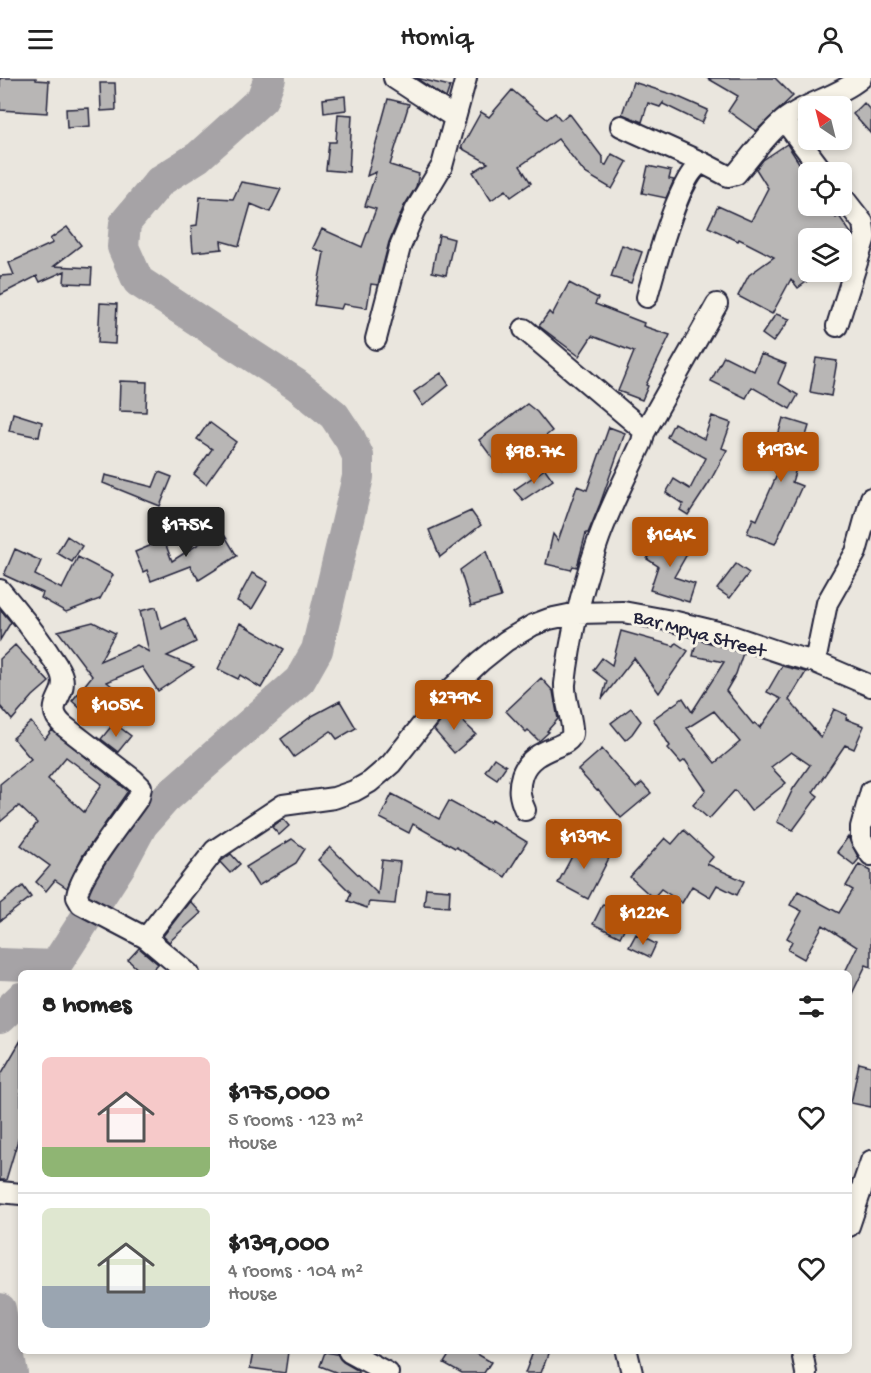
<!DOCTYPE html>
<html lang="en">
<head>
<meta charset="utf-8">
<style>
	body { margin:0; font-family:"Gochi Hand",sans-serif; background:#f2f2f2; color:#222; height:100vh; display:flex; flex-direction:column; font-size:22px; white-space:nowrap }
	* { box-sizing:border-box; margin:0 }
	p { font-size:20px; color:#767676 }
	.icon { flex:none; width:33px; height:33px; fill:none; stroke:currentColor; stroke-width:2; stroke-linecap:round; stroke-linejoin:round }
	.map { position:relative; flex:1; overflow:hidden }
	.side { position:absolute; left:18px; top:892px; width:834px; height:384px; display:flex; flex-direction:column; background:#fff; border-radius:9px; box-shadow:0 3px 9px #0003 }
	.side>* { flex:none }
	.needle { width:39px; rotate:325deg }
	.buttons { position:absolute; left:798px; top:18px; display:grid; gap:12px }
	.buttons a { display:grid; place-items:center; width:54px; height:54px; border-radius:9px; background:#fff; box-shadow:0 3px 9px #0003; font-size:30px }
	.price { position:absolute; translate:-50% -51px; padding:0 14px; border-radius:6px; background:#b45309; color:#fff; font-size:20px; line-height:39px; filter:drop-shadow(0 2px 3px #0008) }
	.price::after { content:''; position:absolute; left:50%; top:36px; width:18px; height:14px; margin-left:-9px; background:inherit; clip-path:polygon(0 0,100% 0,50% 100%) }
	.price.active { background:#222; color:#fff }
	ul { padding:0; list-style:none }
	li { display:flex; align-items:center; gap:18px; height:150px; padding:0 24px }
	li+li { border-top:2px solid #e0e0e0 }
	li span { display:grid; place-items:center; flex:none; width:168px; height:120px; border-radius:9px; color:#555 }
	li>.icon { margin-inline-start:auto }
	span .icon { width:72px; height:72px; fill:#fffc; stroke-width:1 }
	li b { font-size:26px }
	h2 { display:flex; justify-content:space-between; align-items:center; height:72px; padding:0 24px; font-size:26px }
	header { display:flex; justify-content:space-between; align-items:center; height:78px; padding:0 24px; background:#fff; font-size:27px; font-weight:600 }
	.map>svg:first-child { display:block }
</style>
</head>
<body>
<header><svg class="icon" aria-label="menu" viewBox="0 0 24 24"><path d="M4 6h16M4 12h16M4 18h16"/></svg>Homiq<svg class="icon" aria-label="person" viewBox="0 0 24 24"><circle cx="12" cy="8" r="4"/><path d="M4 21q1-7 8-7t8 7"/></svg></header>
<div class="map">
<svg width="871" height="1295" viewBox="0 0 871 1295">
	<rect width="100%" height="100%" fill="#eae6de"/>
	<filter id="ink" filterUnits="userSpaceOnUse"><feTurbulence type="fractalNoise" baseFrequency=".0167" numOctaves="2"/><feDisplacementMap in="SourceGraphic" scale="12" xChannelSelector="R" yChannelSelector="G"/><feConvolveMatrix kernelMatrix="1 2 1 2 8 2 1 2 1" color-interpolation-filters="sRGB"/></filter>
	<g filter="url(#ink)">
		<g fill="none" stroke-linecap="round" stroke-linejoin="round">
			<!-- river -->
			<path stroke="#a6a3a6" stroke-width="32" d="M 0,886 L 55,888
				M 46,896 L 55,888 L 121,786 L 142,747 L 165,721 L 300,602 L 317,572 L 358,399 L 358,378 L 350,361 L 334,337 L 297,307 L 138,203 L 123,169 L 125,145 L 160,103 L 198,79 L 262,21 L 270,0
				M 0,940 L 21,920
				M 0,1231 L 12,1295"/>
		</g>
		<!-- building -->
		<path fill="#b8b6b5" stroke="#22223b" stroke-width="1.5" fill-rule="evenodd" d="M 0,0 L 36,0 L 36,2 L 49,3 L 47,35 L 0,32 Z
			M 416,0 L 450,8 L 446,20 Z
			M 707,0 L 775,0 L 793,18 L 756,53 L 728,33 L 738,18 Z
			M 633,4 L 674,17 L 708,32 L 702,45 L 663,26 L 663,25 L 660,29 L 648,25 L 642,44 L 622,36 Z
			M 100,5 L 115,5 L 116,32 L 101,33 Z
			M 512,12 L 547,41 L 555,35 L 561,42 L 569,35 L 603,80 L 603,86 L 606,87 L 612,76 L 627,84 L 612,111 L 585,95 L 558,61 L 520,88 L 531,105 L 511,119 L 506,112 L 491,122 L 473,94 L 488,85 L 461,70 L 481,34 L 489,39 Z
			M 345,18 L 346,32 L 324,35 L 323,21 Z
			M 388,21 L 409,26 L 390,87 L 419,96 L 416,109 L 404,128 L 389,164 L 378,207 L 371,206 L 367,230 L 343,226 L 341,231 L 314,227 L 324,175 L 313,170 L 322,151 L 362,169 L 376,131 L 365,128 L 376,94 L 367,98 Z
			M 864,25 L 871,33 L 871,56 L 853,36 Z
			M 89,30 L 90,48 L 67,50 L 66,31 Z
			M 338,36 L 352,37 L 349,94 L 326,92 L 329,64 L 336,64 Z
			M 787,66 L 808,99 L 808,128 L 828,128 L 836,140 L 839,138 L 853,158 L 852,160 L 808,160 L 808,194 L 813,199 L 798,210 L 791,201 L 772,236 L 738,218 L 749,197 L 774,179 L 739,161 L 738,163 L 708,149 L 718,128 L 751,143 L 768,110 L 756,91 L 763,82 Z
			M 648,88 L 671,93 L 669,101 L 674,102 L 666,120 L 642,115 Z
			M 241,104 L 281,111 L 270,134 L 251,126 L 239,168 L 221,163 L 222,171 L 193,174 L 191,148 L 197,147 L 200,119 L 233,121 Z
			M 67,149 L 81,167 L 54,188 L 92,190 L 91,206 L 64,205 L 65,193 L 40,204 L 37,198 L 0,217 L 0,198 L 14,197 L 9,185 L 53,165 L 50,161 Z
			M 439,157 L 454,161 L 446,197 L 432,194 Z
			M 622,167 L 642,174 L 631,205 L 611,199 Z
			M 569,205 L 598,220 L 595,226 L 644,245 L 643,248 L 670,257 L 646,307 L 648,308 L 642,322 L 618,313 L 634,274 L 592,258 L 579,278 L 539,248 L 549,234 L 552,237 Z
			M 100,225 L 117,226 L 115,266 L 98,265 Z
			M 776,236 L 790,241 L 773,264 L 762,256 Z
			M 761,276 L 786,286 L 778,305 L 798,317 L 790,331 L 752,309 L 746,320 L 711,303 L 724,278 L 754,293 Z
			M 816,280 L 837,283 L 831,318 L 810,314 Z
			M 441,295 L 449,307 L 423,328 L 414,314 Z
			M 120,303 L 147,304 L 146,334 L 119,333 Z
			M 527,326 L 537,334 L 552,353 L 502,393 L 479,362 Z
			M 13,335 L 42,344 L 39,359 L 9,353 Z
			M 712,338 L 731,345 L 722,370 L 727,372 L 709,405 L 688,437 L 680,432 L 683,426 L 666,415 L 674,401 L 690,411 L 706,380 L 667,359 L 674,345 L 704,361 Z
			M 783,340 L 809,348 L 792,404 L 802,408 L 775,466 L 747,455 L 753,440 L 757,442 L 783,383 L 772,379 Z
			M 209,344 L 236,364 L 206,406 L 194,396 L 212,371 L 197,361 Z
			M 609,349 L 625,355 L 600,426 L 588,455 L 586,455 L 577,489 L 573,488 L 571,492 L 546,486 L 553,456 L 558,463 L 577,408 L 587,412 Z
			M 545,391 L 553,402 L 523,422 L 514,412 Z
			M 159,394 L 172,399 L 160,428 L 103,405 L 105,397 L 153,409 Z
			M 471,433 L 481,447 L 440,479 L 429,452 Z
			M 663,453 L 691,469 L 674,499 L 695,506 L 689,524 L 650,512 L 658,488 L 647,481 Z
			M 214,456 L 218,462 L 225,458 L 237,478 L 199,502 L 190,488 L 151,503 L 147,492 L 143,494 L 135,474 L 164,462 L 172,483 Z
			M 67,458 L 82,468 L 72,484 L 57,475 Z
			M 15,471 L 41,483 L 35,497 L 62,511 L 78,479 L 113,497 L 100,521 L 66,534 L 41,520 L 43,515 L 4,497 Z
			M 486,473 L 501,519 L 471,528 L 460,492 Z
			M 736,486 L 749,495 L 730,520 L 717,511 Z
			M 252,495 L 268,504 L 252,531 L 237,523 Z
			M 156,529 L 162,551 L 185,540 L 196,564 L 167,578 L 194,589 L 158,613 L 142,589 L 107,604 L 123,617 L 109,634 L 93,621 L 83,633 L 72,623 L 92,598 L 58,553 L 93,544 L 115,555 L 100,583 L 137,567 L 149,574 L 140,533 Z
			M 0,531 L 11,544 L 0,562 Z
			M 240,545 L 284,571 L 261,610 L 240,597 L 238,601 L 218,591 Z
			M 621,553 L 674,568 L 676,565 L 688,573 L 659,615 L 634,580 L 602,621 L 607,603 L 593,592 L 602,580 L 612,587 Z
			M 697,561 L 743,575 L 736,596 L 726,613 L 753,646 L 755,645 L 760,650 L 781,621 L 767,614 L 782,588 L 806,594 L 789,622 L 821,660 L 834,631 L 847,637 L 846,641 L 864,648 L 854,671 L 845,667 L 813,714 L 818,718 L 793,752 L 777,744 L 793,711 L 810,687 L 791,674 L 771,689 L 786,705 L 751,733 L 735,712 L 709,741 L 693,727 L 706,712 L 685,682 L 681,685 L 668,670 L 670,668 L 653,641 L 683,620 L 692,634 L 724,584 L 693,578 ZM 714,633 L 740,664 L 715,685 L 687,650 Z
			M 15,567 L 49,604 L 33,618 L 12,642 L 0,628 L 0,581 Z
			M 541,600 L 553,613 L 558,641 L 547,653 L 549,654 L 539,663 L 528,652 L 526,654 L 506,633 Z
			M 340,623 L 356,650 L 337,661 L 331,653 L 294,679 L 281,661 L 312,638 Z
			M 631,630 L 641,643 L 632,656 L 625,662 L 611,645 Z
			M 450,631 L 476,656 L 454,675 L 434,652 Z
			M 31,644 L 45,661 L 52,652 L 128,713 L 83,777 L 67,810 L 55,802 L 46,813 L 36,804 L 50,788 L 21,767 L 37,745 L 19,728 L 0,744 L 0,706 L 31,681 L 13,660 ZM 66,679 L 102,706 L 84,734 L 48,701 Z
			M 114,645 L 131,658 L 118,674 L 101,661 Z
			M 602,671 L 636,710 L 642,705 L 651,715 L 621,740 L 598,712 L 597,713 L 578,692 Z
			M 494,680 L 506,688 L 497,701 L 485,693 Z
			M 392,716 L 439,741 L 449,723 L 489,745 L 491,742 L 527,764 L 505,799 L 456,769 L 455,770 L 413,746 L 409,755 L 380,740 Z
			M 283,741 L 289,748 L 279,757 L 272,749 Z
			M 684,752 L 713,779 L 707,786 L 744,803 L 737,817 L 717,807 L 710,819 L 692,808 L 682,825 L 661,811 L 653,820 L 630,799 L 665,760 L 672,766 Z
			M 848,759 L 859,781 L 854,787 L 837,774 Z
			M 292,761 L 305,771 L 296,785 L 258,808 L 246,789 Z
			M 580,763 L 610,778 L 588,821 L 558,805 Z
			M 330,769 L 378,816 L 382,782 L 400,784 L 395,826 L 369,824 L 367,830 L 348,823 L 351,815 L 318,782 Z
			M 231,776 L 240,786 L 230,795 L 220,784 Z
			M 859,786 L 871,793 L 871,889 L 866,887 L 849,922 L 849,896 L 844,896 L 857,869 L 823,847 L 804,881 L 788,872 L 792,863 L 787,860 L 802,833 L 790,827 L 798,813 L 839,835 L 853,812 L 846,808 Z
			M 23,808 L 31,819 L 0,843 L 0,826 Z
			M 426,810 L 450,812 L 449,829 L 424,827 Z
			M 190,823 L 201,835 L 169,864 L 163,858 Z
			M 603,826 L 630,839 L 620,859 L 593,846 Z
			M 636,856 L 656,866 L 650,879 L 629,869 Z
			M 139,870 L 158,886 L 149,896 L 143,896 L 128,882 Z
			M 21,962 L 21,1052 L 6,1102 L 0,1102 L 0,998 Z
			M 859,985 L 871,988 L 871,1029 L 851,1025 Z
			M 253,1274 L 288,1274 L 285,1295 L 250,1290 Z
			M 325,1274 L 337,1276 L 343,1284 L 359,1293 L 358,1295 L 338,1295 L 320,1288 Z
			M 451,1274 L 474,1274 L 491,1284 L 484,1295 L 462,1295 L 444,1285 Z
			M 533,1274 L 549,1274 L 541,1295 L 525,1295 Z"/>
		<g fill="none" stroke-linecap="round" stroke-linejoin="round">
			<defs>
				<path id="minor" d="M 394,0 L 454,39
					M 784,42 L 823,94
					M 621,48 L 703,85
					M 647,219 C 654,194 680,92 703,85 L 728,98 L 736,96 C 752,78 765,58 783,43 C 806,24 838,19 861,0
					M 837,248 L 865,159 L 863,145 L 842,118
					M 524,251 L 641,350 L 644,355 L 642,364 C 627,397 607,434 596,469 C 582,511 570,562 565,606 C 564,622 574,645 572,656 C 570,671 532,668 522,697 C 518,710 519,719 525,732
					M 376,261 L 400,169 L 415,133 L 442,88 L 466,0
					M 644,355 L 717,226
					M 0,512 C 17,532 33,552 48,574 C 53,582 60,590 62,598 C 68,620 41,627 64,648 L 134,702 L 141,709 L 139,719 C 125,740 78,797 77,819 L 81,826 L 146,860 L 189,896
					M 815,584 L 827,525 L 856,474 L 871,420
					M 871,713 L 861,749 L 861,761 L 871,777
					M 146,860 L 215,772 L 283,727 L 334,720 L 354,713 L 370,704 L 391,686 L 449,613 L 481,583 L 506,563 L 533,547 L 549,541 L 578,535 L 623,534 L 672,543 L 726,556 L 785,576 L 815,584 L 871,608
					M 0,1114 L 21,1116
					M 849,1148 L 871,1083
					M 349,1274 L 388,1295
					M 627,1274 L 632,1295
					M 802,1274 L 806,1295"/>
			</defs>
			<!-- minor casing -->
			<use href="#minor" stroke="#22223b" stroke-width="24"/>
			<!-- minor -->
			<use href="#minor" stroke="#f7f3e8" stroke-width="20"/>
		</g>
	</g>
	<g text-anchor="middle" stroke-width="6" stroke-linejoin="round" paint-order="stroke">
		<!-- street labels -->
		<g font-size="20" fill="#22223b" stroke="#f7f3e8">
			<text transform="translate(700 554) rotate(15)" y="7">Bar Mpya Street</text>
		</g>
	</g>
</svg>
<div class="buttons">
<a><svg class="needle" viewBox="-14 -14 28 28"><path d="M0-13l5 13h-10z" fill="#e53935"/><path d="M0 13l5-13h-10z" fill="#767676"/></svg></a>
<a><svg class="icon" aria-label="locate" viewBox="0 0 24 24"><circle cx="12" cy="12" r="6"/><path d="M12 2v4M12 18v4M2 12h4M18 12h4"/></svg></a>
<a><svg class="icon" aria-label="layers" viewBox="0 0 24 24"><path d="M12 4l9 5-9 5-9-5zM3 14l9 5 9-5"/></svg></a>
</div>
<b class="price" style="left:781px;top:405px">$193K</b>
<b class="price" style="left:534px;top:407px">$98.7K</b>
<b class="price active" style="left:186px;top:480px">$175K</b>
<b class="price" style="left:670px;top:490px">$164K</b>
<b class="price" style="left:454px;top:653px">$279K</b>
<b class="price" style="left:116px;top:660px">$105K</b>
<b class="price" style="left:584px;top:792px">$139K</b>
<b class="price" style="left:643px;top:868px">$122K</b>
<section class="side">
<h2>8 homes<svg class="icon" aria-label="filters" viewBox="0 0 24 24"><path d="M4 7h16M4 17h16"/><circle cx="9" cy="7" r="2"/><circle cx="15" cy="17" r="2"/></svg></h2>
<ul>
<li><span style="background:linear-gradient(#f6c9c9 75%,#8fb573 0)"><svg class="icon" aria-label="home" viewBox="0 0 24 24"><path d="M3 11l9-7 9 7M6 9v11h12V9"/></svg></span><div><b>$175,000</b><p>5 rooms · 123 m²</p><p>House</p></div><svg class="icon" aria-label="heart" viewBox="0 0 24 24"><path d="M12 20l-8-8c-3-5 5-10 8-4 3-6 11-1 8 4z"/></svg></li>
<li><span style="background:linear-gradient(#dfe7d0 65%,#9aa5b1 0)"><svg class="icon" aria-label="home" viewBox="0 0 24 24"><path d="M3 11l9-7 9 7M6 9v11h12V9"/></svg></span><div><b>$139,000</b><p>4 rooms · 104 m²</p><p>House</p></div><svg class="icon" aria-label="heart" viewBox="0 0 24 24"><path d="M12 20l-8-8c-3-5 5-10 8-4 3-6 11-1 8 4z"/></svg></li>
</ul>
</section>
</div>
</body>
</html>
